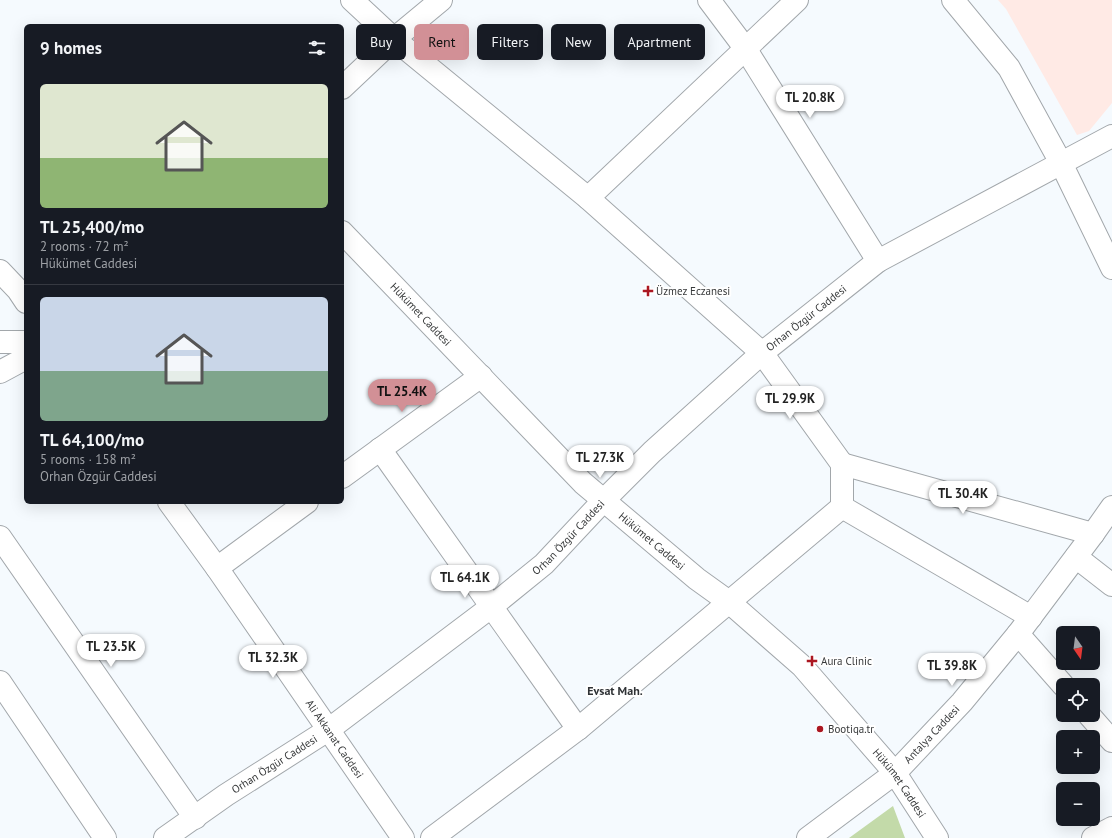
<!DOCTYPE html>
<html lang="en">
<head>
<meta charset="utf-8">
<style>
	body { margin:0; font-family:"PT Sans",sans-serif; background:#20242c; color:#f1f3f6; height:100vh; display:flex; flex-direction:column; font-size:15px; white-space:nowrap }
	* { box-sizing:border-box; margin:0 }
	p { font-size:13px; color:#9ea1a6 }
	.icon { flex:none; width:22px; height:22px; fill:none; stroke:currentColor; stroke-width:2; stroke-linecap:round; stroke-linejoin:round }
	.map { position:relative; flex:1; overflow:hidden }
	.drawer { position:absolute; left:24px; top:24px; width:320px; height:480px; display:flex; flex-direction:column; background:#171b24; border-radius:6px; box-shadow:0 4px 16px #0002 }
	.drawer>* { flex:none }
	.guide { position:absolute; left:356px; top:24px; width:380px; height:36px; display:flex; gap:8px }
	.needle { width:26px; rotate:166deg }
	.controls { position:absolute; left:1056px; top:626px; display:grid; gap:8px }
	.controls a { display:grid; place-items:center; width:44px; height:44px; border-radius:6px; background:#171b24; box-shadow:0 4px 16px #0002; font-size:20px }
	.price { position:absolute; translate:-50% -34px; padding:0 9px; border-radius:14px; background:#fff; color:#222; font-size:13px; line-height:26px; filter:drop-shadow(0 1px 2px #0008) }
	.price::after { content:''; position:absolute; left:50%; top:24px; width:12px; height:9px; margin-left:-6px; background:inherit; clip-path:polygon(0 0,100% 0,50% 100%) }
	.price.active { background:#d29096; color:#111 }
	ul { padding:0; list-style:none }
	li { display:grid; align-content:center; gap:8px; height:212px; padding:0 16px }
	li+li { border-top:1px solid #363941 }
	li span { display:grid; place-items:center; height:124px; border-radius:6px; color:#555 }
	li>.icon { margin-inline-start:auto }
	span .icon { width:72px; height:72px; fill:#fffc; stroke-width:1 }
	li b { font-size:17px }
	h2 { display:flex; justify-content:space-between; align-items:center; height:48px; padding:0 16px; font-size:17px }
	.pill { padding:0 14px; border-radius:6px; background:#171b24; box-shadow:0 4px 16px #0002; font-size:14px; line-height:36px }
	.pill.active { background:#d29096; color:#111 }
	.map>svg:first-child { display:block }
</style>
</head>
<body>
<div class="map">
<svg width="1112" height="838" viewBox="0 0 1112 838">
	<rect width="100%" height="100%" fill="#f5fafe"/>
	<!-- education -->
	<path fill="#ffeae5" d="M 998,0 L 1112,0 L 1112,103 L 1089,131 L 1077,135 L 1006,9 Z"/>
	<!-- green -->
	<path fill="#c3daa9" d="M 893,806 L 905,838 L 849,838 Z"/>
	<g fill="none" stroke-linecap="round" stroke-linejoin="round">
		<defs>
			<g id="street">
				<path d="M 352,0 L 394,39 L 588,198 L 762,353 L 842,464 L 842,507 L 578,729 L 432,838"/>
				<path d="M 709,0 L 745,48 L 878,261"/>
				<path d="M 588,198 L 797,0"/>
				<path id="s1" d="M 342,232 L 583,483 L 697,579 L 729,602 L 802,666 L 895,773 L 937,838"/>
				<path d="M 0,372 L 26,358"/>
				<path d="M 380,449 L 578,729"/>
				<path d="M 842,464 L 1093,534"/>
				<path d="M 342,477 L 481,376"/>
				<path d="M 842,507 L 1031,617"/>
				<path d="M 0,537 L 195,818"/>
				<path d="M 1076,557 L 1112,585"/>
				<path d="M 217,568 L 307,502"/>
				<path d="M 1018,634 L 1063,685"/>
				<path d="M 0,682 L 105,838"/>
				<path d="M 1089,715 L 1112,741"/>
				<path d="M 1093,838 L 1112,828"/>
			</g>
			<g id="secondary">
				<path d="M 953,0 L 1009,68 L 1061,163 L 1112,268"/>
				<path d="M 342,88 L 394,39 L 441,0"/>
				<path d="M 0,271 L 18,290 L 26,302"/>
				<path d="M 0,342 L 26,342"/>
				<path id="s2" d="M 169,502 L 217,568 L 403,838"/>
				<path id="s3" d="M 165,838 L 226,795 L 328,730 L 491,607 L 544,564 L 603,501 L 652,452 L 762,353 L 878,261 L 1112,136"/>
				<path id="s4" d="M 808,838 L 895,773 L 962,702 L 1018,634 L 1093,534 L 1112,507"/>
			</g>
		</defs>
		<!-- street casing -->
		<use href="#street" stroke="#a2a7ab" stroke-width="24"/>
		<!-- secondary casing -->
		<use href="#secondary" stroke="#a2a7ab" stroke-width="24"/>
		<!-- street -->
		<use href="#street" stroke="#fff" stroke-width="22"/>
		<!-- secondary -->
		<use href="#secondary" stroke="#fff" stroke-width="22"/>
	</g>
	<!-- markers -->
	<g fill="#ab1721" stroke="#fff" stroke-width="1.5">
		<path d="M646 285h4v4h4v4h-4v4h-4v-4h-4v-4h4z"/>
		<path d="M810 655h4v4h4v4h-4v4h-4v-4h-4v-4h4z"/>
		<circle cx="820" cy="729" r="4"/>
	</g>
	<g text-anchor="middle" stroke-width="4" stroke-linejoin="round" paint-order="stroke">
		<!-- poi labels -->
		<g font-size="11" fill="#383a3b" stroke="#fff" text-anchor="start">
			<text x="656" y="295">Üzmez Eczanesi</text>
			<text x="821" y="665">Aura Clinic</text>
			<text x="828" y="733">Bootiqa.tr</text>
		</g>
		<!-- street labels -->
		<g font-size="11" fill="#383a3b" stroke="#fff">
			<text dy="4" stroke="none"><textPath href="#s1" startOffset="114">Hükümet Caddesi</textPath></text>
			<text dy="4" stroke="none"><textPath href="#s3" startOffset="828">Orhan Özgür Caddesi</textPath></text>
			<text dy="4" stroke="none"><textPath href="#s3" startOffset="504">Orhan Özgür Caddesi</textPath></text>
			<text dy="4" stroke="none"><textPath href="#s1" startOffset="438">Hükümet Caddesi</textPath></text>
			<text dy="4" stroke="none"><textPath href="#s4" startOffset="162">Antalya Caddesi</textPath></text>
			<text dy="4" stroke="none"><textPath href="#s2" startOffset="289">Ali Akkanat Caddesi</textPath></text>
			<text dy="4" stroke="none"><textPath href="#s3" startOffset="132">Orhan Özgür Caddesi</textPath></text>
			<text dy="4" stroke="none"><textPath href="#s1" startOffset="786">Hükümet Caddesi</textPath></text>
		</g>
		<!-- neighbourhood labels -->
		<g font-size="12" font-weight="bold" fill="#2f3235" stroke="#fff">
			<text x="615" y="695">Evsat Mah.</text>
		</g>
	</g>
</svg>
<div class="controls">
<a><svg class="needle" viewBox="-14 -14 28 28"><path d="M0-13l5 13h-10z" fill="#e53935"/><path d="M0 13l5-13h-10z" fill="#9ea1a6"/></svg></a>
<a><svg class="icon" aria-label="locate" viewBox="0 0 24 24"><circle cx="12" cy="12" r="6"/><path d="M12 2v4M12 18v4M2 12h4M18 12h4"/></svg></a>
<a>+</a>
<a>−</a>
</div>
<b class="price" style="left:810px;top:119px">TL 20.8K</b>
<b class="price active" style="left:402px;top:413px">TL 25.4K</b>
<b class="price" style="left:790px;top:420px">TL 29.9K</b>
<b class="price" style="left:600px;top:479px">TL 27.3K</b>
<b class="price" style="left:963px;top:515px">TL 30.4K</b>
<b class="price" style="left:465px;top:599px">TL 64.1K</b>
<b class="price" style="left:111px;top:668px">TL 23.5K</b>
<b class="price" style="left:273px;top:679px">TL 32.3K</b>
<b class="price" style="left:952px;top:687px">TL 39.8K</b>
<div class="guide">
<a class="pill">Buy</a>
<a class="pill active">Rent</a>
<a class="pill">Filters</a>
<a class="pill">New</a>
<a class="pill">Apartment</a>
</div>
<section class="drawer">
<h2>9 homes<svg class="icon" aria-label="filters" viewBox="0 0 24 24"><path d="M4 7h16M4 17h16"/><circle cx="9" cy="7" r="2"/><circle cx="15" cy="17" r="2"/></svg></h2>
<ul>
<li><span style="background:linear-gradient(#dfe7d0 60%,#8fb573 0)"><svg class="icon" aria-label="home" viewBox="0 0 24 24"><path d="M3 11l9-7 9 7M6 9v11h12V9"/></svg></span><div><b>TL 25,400/mo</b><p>2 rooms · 72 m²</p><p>Hükümet Caddesi</p></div></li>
<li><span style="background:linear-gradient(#c9d6e8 60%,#7fa58c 0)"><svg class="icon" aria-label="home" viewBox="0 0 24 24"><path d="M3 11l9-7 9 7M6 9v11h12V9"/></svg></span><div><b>TL 64,100/mo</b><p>5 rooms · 158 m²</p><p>Orhan Özgür Caddesi</p></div></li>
</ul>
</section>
</div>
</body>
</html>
